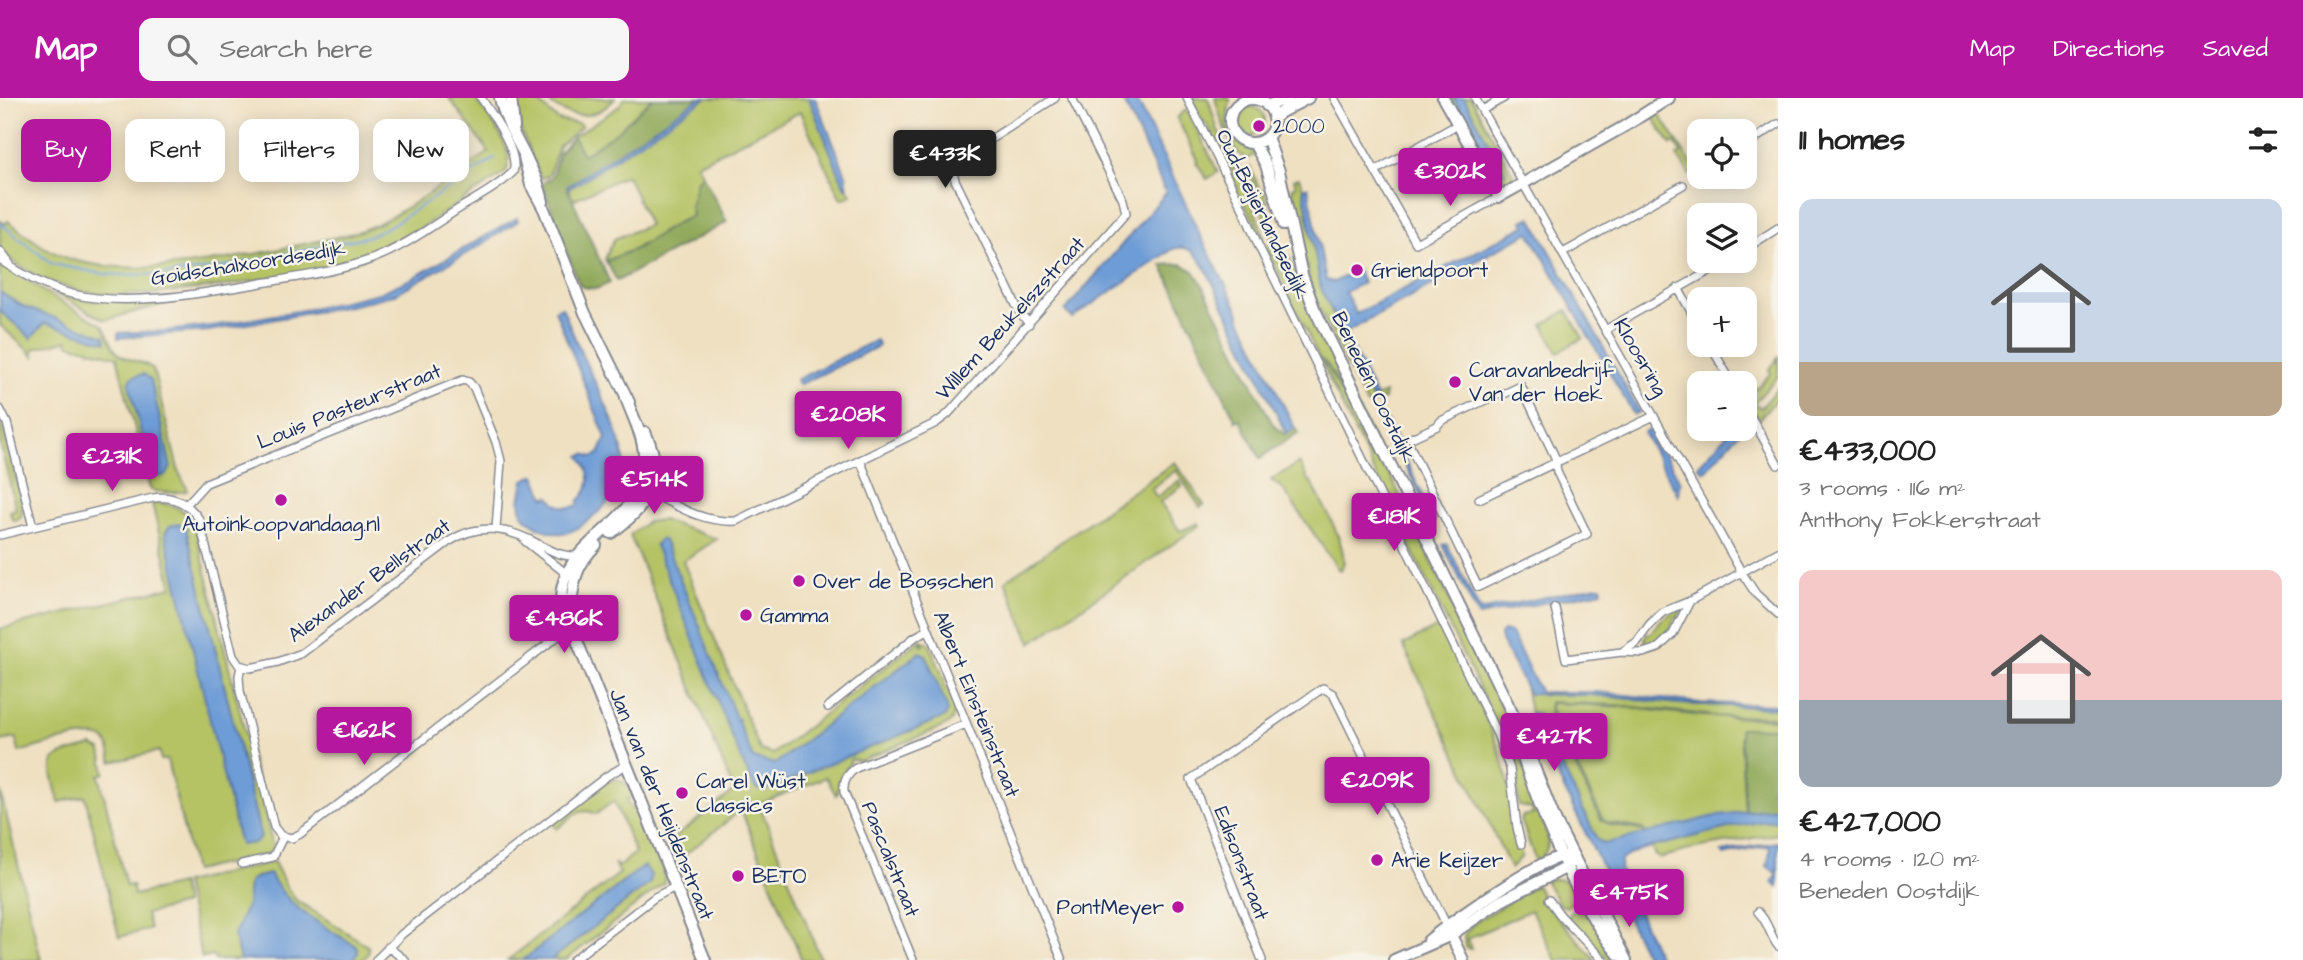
<!DOCTYPE html>
<html lang="en">
<head>
<meta charset="utf-8">
<style>
	body { margin:0; font-family:"Architects Daughter",sans-serif; background:#f6f6f6; color:#222; height:100vh; display:flex; flex-direction:column; font-size:26px; white-space:nowrap }
	* { box-sizing:border-box; margin:0 }
	p { font-size:23px; color:#767676 }
	.icon { flex:none; width:38px; height:38px; fill:none; stroke:currentColor; stroke-width:2; stroke-linecap:round; stroke-linejoin:round }
	.map { position:relative; flex:1; overflow:hidden }
	.drawer { display:flex; flex-direction:column; background:#fff; width:525px }
	.drawer>* { flex:none }
	.top-card { position:absolute; left:21px; top:21px; width:665px; height:63px; display:flex; gap:14px }
	.controls { position:absolute; left:1687px; top:21px; display:grid; gap:14px }
	.controls a { display:grid; place-items:center; width:70px; height:70px; border-radius:14px; background:#fff; box-shadow:0 4px 18px #0003; font-size:35px }
	.price { position:absolute; translate:-50% -60px; padding:0 16px; border-radius:7px; background:#b5179e; color:#fff; font-size:23px; line-height:46px; filter:drop-shadow(0 2px 4px #0008) }
	.price::after { content:''; position:absolute; left:50%; top:42px; width:21px; height:16px; margin-left:-10px; background:inherit; clip-path:polygon(0 0,100% 0,50% 100%) }
	.price.current { background:#222; color:#fff }
	ul { padding:0; list-style:none }
	li { display:grid; align-content:center; gap:14px; height:371px; padding:0 21px }
	li span { display:grid; place-items:center; height:217px; border-radius:14px; color:#555 }
	li>.icon { margin-inline-start:auto }
	span .icon { width:126px; height:126px; fill:#fffc; stroke-width:1 }
	li b { font-size:30px }
	h2 { display:flex; justify-content:space-between; align-items:center; height:84px; padding:0 21px; font-size:30px }
	.pill { padding:0 24px; border-radius:14px; background:#fff; box-shadow:0 4px 18px #0003; font-size:24px; line-height:63px }
	.pill.current { background:#b5179e; color:#fff }
	header { display:flex; align-items:center; gap:42px; box-sizing:border-box; height:98px; padding:0 35px; background:#b5179e; color:#fff }
	header strong { font-size:33px }
	nav { display:flex; gap:38px; margin-inline-start:auto; font-size:24px }
	.search { width:490px; height:63px; background:#f6f6f6; display:flex; align-items:center; gap:18px; box-sizing:border-box; padding:0 24px; border-radius:14px; color:#767676; font-size:26px }
	main { display:flex; flex:1; min-height:0 }
	.map>svg:first-child { display:block }
</style>
</head>
<body>
<header>
<strong>Map</strong>
<div class="search"><svg class="icon" aria-label="search" viewBox="0 0 24 24"><circle cx="10" cy="10" r="6"/><path d="M15 15l6 6"/></svg>Search here</div>
<nav><a>Map</a><a>Directions</a><a>Saved</a></nav>
</header>
<main>
<div class="map">
<svg width="1778" height="862" viewBox="0 0 1778 862">
	<rect width="100%" height="100%" fill="#f7f3e8"/>
	<filter id="ink" filterUnits="userSpaceOnUse"><feTurbulence type="fractalNoise" baseFrequency=".0143" numOctaves="2"/><feDisplacementMap in="SourceGraphic" scale="14" xChannelSelector="R" yChannelSelector="G"/><feConvolveMatrix kernelMatrix="1 2 1 2 8 2 1 2 1" color-interpolation-filters="sRGB"/></filter>
	<filter id="wash" filterUnits="userSpaceOnUse"><feTurbulence type="fractalNoise" baseFrequency=".00686" numOctaves="4" result="noise"/><feDisplacementMap in="SourceGraphic" scale="28" xChannelSelector="R" yChannelSelector="G"/><feGaussianBlur stdDeviation="1.57" result="paint"/><feColorMatrix in="noise" values="0 0 0 0 0 0 0 0 0 0 0 0 0 0 0 0 0 1.4 0 .05"/><feComposite in="paint" operator="in"/></filter>
	<g filter="url(#wash)">
		<rect width="100%" height="100%" fill="#efe0c1"/>
		<!-- green -->
		<path fill="#b5c365" stroke="#687962" stroke-width="2" fill-rule="evenodd" d="M 449,0 L 475,0 C 488,17 517,52 506,74 L 404,141 L 363,161 L 325,170 L 224,188 L 151,196 L 119,197 L 83,194 L 42,181 L 15,165 L 0,151 L 0,122 L 5,126 L 8,123 C 30,140 49,156 77,163 C 144,180 233,161 299,147 C 325,141 353,138 377,126 C 416,107 453,78 489,54 Z
			M 516,0 L 534,0 L 558,22 L 580,26 L 581,29 L 559,48 L 549,77 L 541,81 L 519,28 Z
			M 545,0 L 615,0 C 595,24 565,22 545,0 Z
			M 625,0 L 652,0 L 619,32 L 583,58 L 573,39 L 618,9 Z
			M 706,0 L 809,0 L 843,85 L 852,97 L 841,101 L 800,14 L 697,66 L 703,78 L 697,82 L 693,118 L 679,124 L 635,151 L 606,163 L 605,161 L 614,141 L 649,127 L 627,77 L 573,102 L 568,90 Z
			M 1191,0 L 1208,0 L 1218,33 L 1239,69 L 1228,74 L 1211,41 L 1213,37 L 1206,25 L 1203,24 Z
			M 1215,0 L 1230,0 C 1229,16 1222,32 1237,43 C 1243,48 1251,50 1257,55 L 1247,61 C 1229,54 1220,17 1215,0 Z
			M 1447,0 L 1453,0 L 1498,78 L 1505,74 L 1464,0 L 1471,0 L 1513,76 L 1511,84 L 1505,88 L 1497,86 Z
			M1237 23a14 14 0 1 1 28 0a14 14 0 1 1-28 0Z
			M 1187,11 L 1218,74 L 1207,81 L 1196,64 L 1198,62 L 1177,20 Z
			M 1658,14 L 1696,73 L 1690,77 L 1677,58 L 1681,55 L 1675,45 L 1671,47 L 1652,18 Z
			M 1250,69 L 1261,94 L 1264,93 L 1275,134 L 1269,135 L 1248,70 Z
			M 1241,72 L 1263,136 L 1262,141 L 1254,128 L 1255,124 L 1237,93 L 1237,88 L 1229,77 Z
			M 1299,80 L 1303,89 L 1321,190 L 1373,300 L 1385,295 L 1384,301 L 1369,307 L 1366,306 L 1319,210 L 1311,188 L 1297,125 L 1299,124 L 1292,89 L 1296,88 L 1294,81 Z
			M 1277,136 L 1277,152 L 1282,162 L 1289,159 L 1315,224 L 1357,309 L 1356,310 L 1351,307 L 1327,266 L 1319,260 L 1267,151 L 1271,143 L 1270,138 Z
			M 0,165 L 56,201 L 101,226 C 110,234 109,247 118,255 C 128,264 143,262 153,271 L 179,375 L 188,392 C 181,396 156,395 150,391 L 117,259 L 69,246 L 68,242 L 33,251 L 34,258 L 0,227 L 0,213 L 31,240 L 23,208 L 0,194 ZM 144,276 L 151,375 L 129,285 L 132,279 Z
			M 51,193 L 75,200 L 96,203 L 183,201 L 105,222 Z
			M 1567,212 L 1583,240 L 1558,254 L 1543,227 Z
			M 1778,260 L 1778,278 L 1754,305 L 1761,310 L 1778,290 L 1778,299 L 1758,322 L 1745,299 L 1745,288 L 1757,290 L 1771,275 L 1769,272 Z
			M 1321,264 L 1327,269 L 1351,311 L 1355,314 L 1359,312 L 1507,621 L 1548,739 C 1549,752 1545,756 1536,764 L 1521,722 L 1523,718 L 1534,716 L 1532,711 L 1519,708 L 1515,677 L 1502,637 Z
			M 0,319 L 23,411 L 21,418 L 16,423 L 12,421 L 10,413 L 16,411 L 0,345 Z
			M 1175,364 L 1204,407 L 1200,409 L 1176,372 L 1151,391 L 1157,399 L 1179,383 L 1182,388 L 1160,404 L 1180,433 L 1199,425 L 1200,427 L 1031,545 L 1005,483 Z
			M 1299,365 L 1308,382 L 1311,384 C 1320,401 1353,456 1341,471 L 1339,472 L 1283,391 L 1271,382 Z
			M 152,405 C 171,405 184,410 194,425 L 273,749 L 272,753 L 267,756 L 194,773 L 167,662 L 161,662 L 159,653 L 112,664 C 111,658 110,648 106,643 C 96,629 35,650 19,654 L 16,640 L 0,643 L 0,531 L 172,489 ZM 179,426 L 186,430 L 261,739 L 255,745 L 240,746 L 165,435 L 170,428 Z
			M 662,422 L 717,441 L 683,463 L 760,652 L 773,656 L 920,542 L 922,548 L 924,547 L 922,542 L 929,545 L 945,583 L 944,589 L 947,590 C 953,604 961,618 945,628 L 860,663 L 851,661 C 849,670 842,673 840,681 C 838,687 839,692 836,697 L 826,679 L 759,706 L 821,862 L 802,862 L 741,712 L 681,760 L 673,741 L 734,693 L 630,437 L 647,424 Z
			M 1683,508 L 1678,520 L 1675,520 L 1669,533 L 1658,545 L 1659,547 L 1649,550 C 1644,545 1644,541 1647,535 L 1650,536 L 1661,522 L 1672,515 L 1671,513 Z
			M 1440,528 C 1462,573 1489,619 1504,667 C 1513,697 1510,728 1522,758 L 1511,771 L 1403,547 Z
			M 1526,592 L 1533,596 L 1593,597 L 1680,606 L 1778,610 L 1778,619 L 1717,618 L 1617,607 L 1549,604 L 1549,614 L 1601,722 L 1610,727 L 1643,733 L 1645,737 L 1605,747 L 1597,741 L 1537,616 L 1530,616 Z
			M 1551,605 L 1621,609 L 1703,618 L 1778,621 L 1778,630 L 1740,630 L 1745,713 L 1647,736 L 1643,731 L 1609,725 L 1603,722 L 1550,611 Z
			M 92,648 L 101,652 L 105,675 L 99,677 L 126,788 L 132,787 L 134,797 L 181,786 L 185,806 L 146,816 L 150,831 L 119,839 L 85,698 L 59,704 C 47,657 45,660 92,648 Z
			M 616,681 C 626,683 629,688 633,698 L 626,702 L 632,712 L 638,710 L 665,776 L 664,785 L 566,862 L 551,862 L 650,785 L 651,777 L 644,768 L 523,862 L 508,862 L 620,775 L 614,765 L 618,769 L 635,755 L 614,703 L 596,716 C 580,707 569,721 557,731 L 553,726 L 607,684 Z
			M 0,693 L 6,716 L 41,862 L 0,862 Z
			M 1778,722 L 1778,736 L 1695,750 L 1660,760 L 1655,757 L 1651,749 L 1741,726 Z
			M 274,764 L 286,788 L 296,802 L 368,848 L 369,854 L 363,862 L 353,862 L 358,855 L 291,805 L 280,794 L 269,776 L 254,780 L 249,785 L 247,807 L 234,837 L 240,862 L 215,862 L 214,858 L 202,860 L 184,785 Z
			M 1553,781 L 1565,782 L 1575,791 L 1618,862 L 1608,862 L 1568,819 L 1576,809 L 1572,804 L 1566,809 L 1560,807 L 1545,783 Z
			M 1536,787 L 1547,808 L 1596,862 L 1556,862 L 1531,812 L 1467,841 L 1471,851 L 1465,850 L 1464,837 L 1474,825 Z"/>
		<!-- forest -->
		<path fill="#90a95a" stroke="#566c5c" stroke-width="2" d="M 652,0 L 700,0 L 567,89 L 610,185 L 596,191 L 582,189 L 578,184 L 542,86 L 552,79 L 559,55 L 573,39 L 583,57 L 619,32 Z
			M 703,78 L 727,124 L 617,183 L 606,163 L 635,151 L 679,124 L 692,118 L 690,108 L 697,82 Z
			M 1181,166 L 1194,173 L 1202,186 L 1272,325 L 1284,336 L 1295,330 L 1298,335 L 1260,360 L 1240,321 L 1236,323 L 1162,167 Z
			M 1740,630 L 1778,630 L 1778,710 L 1745,713 Z"/>
		<!-- water -->
		<path fill="#6e9cd6" stroke="#44669a" stroke-width="2" d="M 700,0 L 706,0 L 582,83 L 570,90 L 567,89 Z
			M 809,0 L 815,0 L 846,77 L 848,91 L 843,85 Z
			M 1122,0 L 1134,0 L 1141,10 L 1201,139 L 1240,215 L 1240,219 L 1295,330 L 1286,335 L 1206,171 C 1198,157 1190,146 1173,151 L 1072,220 L 1065,213 L 1166,95 Z
			M 1453,0 L 1464,0 L 1505,74 L 1497,78 Z
			M 1303,89 L 1308,89 L 1326,182 L 1334,184 L 1357,172 L 1363,185 L 1345,194 L 1356,216 L 1525,128 L 1523,123 L 1531,119 L 1640,315 L 1634,317 L 1529,134 L 1345,235 L 1376,299 L 1372,301 L 1321,190 Z
			M 517,120 L 518,123 L 481,147 L 395,196 L 354,207 L 208,233 L 118,240 L 118,235 L 166,233 L 218,227 L 309,211 L 379,195 L 411,181 Z
			M 0,194 L 22,208 L 105,238 L 106,244 L 45,225 L 31,240 L 0,213 Z
			M 562,209 C 569,226 576,243 583,259 C 596,288 629,346 624,376 C 619,399 594,420 574,432 C 558,441 534,430 522,416 L 520,403 L 524,382 L 535,377 L 545,400 L 549,398 C 557,409 567,412 579,407 L 578,403 C 594,390 591,372 580,358 L 585,356 L 593,359 L 599,356 L 606,340 L 555,212 Z
			M 876,242 L 879,248 L 799,287 L 796,282 Z
			M 144,276 L 151,282 L 171,369 L 167,377 L 158,379 L 151,375 L 129,285 L 132,279 Z
			M 1384,317 L 1435,422 L 1433,423 L 1381,319 Z
			M 1732,331 L 1742,332 L 1704,374 L 1698,368 Z
			M 1651,332 L 1680,383 L 1678,397 L 1644,336 L 1645,333 Z
			M 179,426 L 186,430 L 261,739 L 255,745 L 240,747 L 165,435 L 170,428 Z
			M 660,441 L 664,442 L 699,527 L 701,528 L 700,530 L 737,622 L 739,621 L 738,624 L 753,660 L 775,666 L 920,554 L 926,557 L 948,612 L 945,619 L 763,693 L 755,690 L 741,661 L 655,447 Z
			M 1447,446 L 1480,513 L 1597,488 L 1601,488 L 1602,493 L 1478,518 L 1443,447 Z
			M 1503,533 L 1511,535 L 1540,594 L 1596,594 L 1701,605 L 1778,607 L 1778,610 L 1680,606 L 1593,597 L 1529,596 L 1501,543 L 1500,536 Z
			M 1531,615 L 1537,616 L 1597,741 L 1603,746 L 1719,717 L 1778,710 L 1778,722 C 1743,725 1711,734 1677,743 C 1658,748 1637,750 1621,762 L 1620,772 L 1660,862 L 1648,862 L 1529,620 Z
			M 1778,744 L 1778,789 L 1772,784 L 1778,776 L 1767,768 L 1771,750 L 1767,748 L 1724,757 L 1722,754 Z
			M 644,768 L 651,777 L 650,785 L 551,862 L 523,862 Z
			M 270,776 C 288,811 325,828 357,849 L 358,855 L 353,862 L 240,862 L 234,837 L 247,807 L 249,785 L 254,780 Z"/>
		<g fill="none" stroke-linecap="round" stroke-linejoin="round">
			<!-- stream -->
			<path stroke="#6e9cd6" stroke-width="2.5" d="M 0,125 L 52,166 L 104,176 L 122,177 L 171,176 L 218,170 L 370,138 L 393,126 L 495,60"/>
		</g>
	</g>
	<g filter="url(#ink)">
		<g fill="none" stroke-linecap="round" stroke-linejoin="round">
			<defs>
				<path id="street" d="M 1187,0 L 1243,111 L 1259,149 L 1497,636 L 1510,671 L 1517,729 L 1521,746
					M 1334,0 L 1416,145 L 1499,99
					M 1475,0 L 1742,475 L 1756,496 L 1778,516
					M 1482,12 L 1504,0
					M 1745,47 L 1778,26
					M 1375,73 L 1458,26
					M 1745,151 L 1778,130
					M 0,153 L 10,166
					M 1563,155 L 1683,87
					M 0,162 C 22,176 46,190 72,196 C 132,210 208,194 268,184 C 303,178 339,173 372,161 C 404,149 432,128 460,110 C 478,99 498,89 513,74 C 520,55 492,16 481,0
					M 1678,190 L 1699,228
					M 1029,226 L 1019,213 L 955,82 L 952,69 L 955,64 L 1055,0
					M 1605,232 L 1727,163
					M 1710,247 L 1732,285
					M 1521,288 L 1555,359 L 1557,374 L 1587,436 L 1478,489 L 1407,342 L 1437,328 L 1441,323 L 1500,295 L 1506,295 Z
					M 1745,308 L 1778,367
					M 0,311 L 7,325 L 33,429
					M 860,362 L 1062,862
					M 646,392 C 675,407 702,425 736,423 L 936,325 L 948,316 L 1126,115 L 1123,102 L 1072,0
					M 1479,401 L 1654,318
					M 186,407 L 206,385 L 463,282 L 469,284 L 474,290 L 496,344 L 501,363 L 496,431
					M 0,437 L 153,400 C 173,397 188,405 199,421 L 233,558 L 239,567 L 250,570 L 278,564 L 302,555 L 447,445 C 478,423 509,430 540,447 C 553,453 562,459 576,458
					M 525,443 L 563,473 L 569,473
					M 1555,510 L 1566,561 L 1622,554 L 1643,555 L 1658,550 L 1673,536 L 1690,503
					M 1622,554 L 1637,544 L 1650,526 L 1663,514 L 1690,503 L 1778,454
					M 241,568 L 239,578 L 240,593 L 274,729 L 281,738 L 292,740 L 300,736 L 558,538 L 571,531
					M 828,609 L 915,539 L 928,532
					M 242,766 L 273,759 L 283,739
					M 1549,802 L 1561,818 L 1603,862
					M 1758,814 C 1769,825 1769,836 1778,848
					M 388,849 L 405,862
					M 376,862 L 402,836 L 607,678 L 626,667
					M 573,862 L 655,799 L 675,789
					M 913,862 L 844,694 C 843,684 847,676 856,670 L 966,626
					M 1262,862 L 1191,681 L 1323,590 L 1333,596 L 1447,828"/>
				<path id="secondary" d="M 500,0 C 508,37 536,67 543,104
					M 511,0 L 514,29
					M 1443,0 L 1499,99 L 1625,28 L 1669,0
					M1230 23a22 22 0 1 1 44 0a22 22 0 1 1-44 0Z
					M 1267,8 L 1288,0
					M 1273,21 L 1281,14 L 1308,0
					M 1267,39 L 1279,73 L 1302,177 L 1314,210 L 1515,621 L 1556,724 L 1626,862
					M 1254,45 L 1266,67 L 1284,127
					M 524,59 L 531,87 L 544,111 L 585,215 L 629,304
					M 626,300 C 632,317 643,337 644,356 C 650,429 561,436 561,503 L 705,862
					M 611,435 C 651,406 667,381 645,334
					M 569,524 C 574,492 570,473 596,447
					M 1516,638 C 1531,687 1549,733 1571,779 C 1585,806 1599,834 1619,857
					M 1449,833 L 1463,862
					M 1428,843 C 1448,826 1543,758 1565,758
					M 1394,862 L 1449,838 L 1501,803 L 1567,769 L 1571,763"/>
			</defs>
			<!-- street casing -->
			<use href="#street" stroke="#858890" stroke-width="10"/>
			<!-- secondary casing -->
			<use href="#secondary" stroke="#858890" stroke-width="14"/>
			<!-- street -->
			<use href="#street" stroke="#fff" stroke-width="7"/>
			<!-- secondary -->
			<use href="#secondary" stroke="#fff" stroke-width="10"/>
		</g>
	</g>
	<!-- markers -->
	<g fill="#b5179e" stroke="#f7f3e8" stroke-width="2.5">
		<circle cx="1259" cy="28" r="7"/>
		<circle cx="1357" cy="172" r="7"/>
		<circle cx="1455" cy="284" r="7"/>
		<circle cx="281" cy="402" r="7"/>
		<circle cx="799" cy="483" r="7"/>
		<circle cx="746" cy="517" r="7"/>
		<circle cx="682" cy="695" r="7"/>
		<circle cx="1377" cy="762" r="7"/>
		<circle cx="738" cy="778" r="7"/>
		<circle cx="1178" cy="809" r="7"/>
	</g>
	<g text-anchor="middle" stroke-width="5" stroke-linejoin="round" paint-order="stroke">
		<!-- poi labels -->
		<g font-size="21" fill="#1b2f5e" stroke="#f7f3e8" text-anchor="start">
			<text x="1273" y="35">2000</text>
			<text x="1371" y="179">Griendpoort</text>
			<text x="1469" y="279">Caravanbedrijf<tspan x="1469" dy="24">Van der Hoek</tspan></text>
			<text x="281" y="433" text-anchor="middle">Autoinkoopvandaag.nl</text>
			<text x="813" y="490">Over de Bosschen</text>
			<text x="760" y="524">Gamma</text>
			<text x="696" y="690">Carel Wüst<tspan x="696" dy="24">Classics</tspan></text>
			<text x="1391" y="769">Arie Keijzer</text>
			<text x="752" y="785">BETO</text>
			<text x="1164" y="816" text-anchor="end">PontMeyer</text>
		</g>
		<!-- street labels -->
		<g font-size="21" fill="#1b2f5e" stroke="#f7f3e8">
			<text transform="translate(1263 116) rotate(64)" y="7">Oud-Beijerlandsedijk</text>
			<text transform="translate(248 165) rotate(-9)" y="7">Goidschalxoordsedijk</text>
			<text transform="translate(1010 220) rotate(-48)" y="7">Willem Beukelszstraat</text>
			<text transform="translate(1641 259) rotate(60)" y="7">Kloosring</text>
			<text transform="translate(1374 289) rotate(64)" y="7">Beneden Oostdijk</text>
			<text transform="translate(349 308) rotate(-22)" y="7">Louis Pasteurstraat</text>
			<text transform="translate(369 482) rotate(-36)" y="7">Alexander Bellstraat</text>
			<text transform="translate(977 606) rotate(68)" y="7">Albert Einsteinstraat</text>
			<text transform="translate(662 706) rotate(68)" y="7">Jan van der Heijdenstraat</text>
			<text transform="translate(891 761) rotate(68)" y="7">Pascalstraat</text>
			<text transform="translate(1242 765) rotate(69)" y="7">Edisonstraat</text>
		</g>
	</g>
</svg>
<div class="controls">
<a><svg class="icon" aria-label="locate" viewBox="0 0 24 24"><circle cx="12" cy="12" r="6"/><path d="M12 2v4M12 18v4M2 12h4M18 12h4"/></svg></a>
<a><svg class="icon" aria-label="layers" viewBox="0 0 24 24"><path d="M12 4l9 5-9 5-9-5zM3 14l9 5 9-5"/></svg></a>
<a>+</a>
<a>−</a>
</div>
<b class="price current" style="left:945px;top:92px">€433K</b>
<b class="price" style="left:1450px;top:110px">€302K</b>
<b class="price" style="left:848px;top:353px">€208K</b>
<b class="price" style="left:112px;top:395px">€231K</b>
<b class="price" style="left:654px;top:418px">€514K</b>
<b class="price" style="left:1394px;top:455px">€181K</b>
<b class="price" style="left:564px;top:557px">€486K</b>
<b class="price" style="left:364px;top:669px">€162K</b>
<b class="price" style="left:1554px;top:675px">€427K</b>
<b class="price" style="left:1377px;top:719px">€209K</b>
<b class="price" style="left:1629px;top:831px">€475K</b>
<div class="top-card">
<a class="pill current">Buy</a>
<a class="pill">Rent</a>
<a class="pill">Filters</a>
<a class="pill">New</a>
</div>
</div>
<section class="drawer">
<h2>11 homes<svg class="icon" aria-label="filters" viewBox="0 0 24 24"><path d="M4 7h16M4 17h16"/><circle cx="9" cy="7" r="2"/><circle cx="15" cy="17" r="2"/></svg></h2>
<ul>
<li><span style="background:linear-gradient(#c9d6e8 75%,#b9a48a 0)"><svg class="icon" aria-label="home" viewBox="0 0 24 24"><path d="M3 11l9-7 9 7M6 9v11h12V9"/></svg></span><div><b>€433,000</b><p>3 rooms · 116 m²</p><p>Anthony Fokkerstraat</p></div></li>
<li><span style="background:linear-gradient(#f6c9c9 60%,#9aa5b1 0)"><svg class="icon" aria-label="home" viewBox="0 0 24 24"><path d="M3 11l9-7 9 7M6 9v11h12V9"/></svg></span><div><b>€427,000</b><p>4 rooms · 120 m²</p><p>Beneden Oostdijk</p></div></li>
</ul>
</section>
</main>
</body>
</html>
